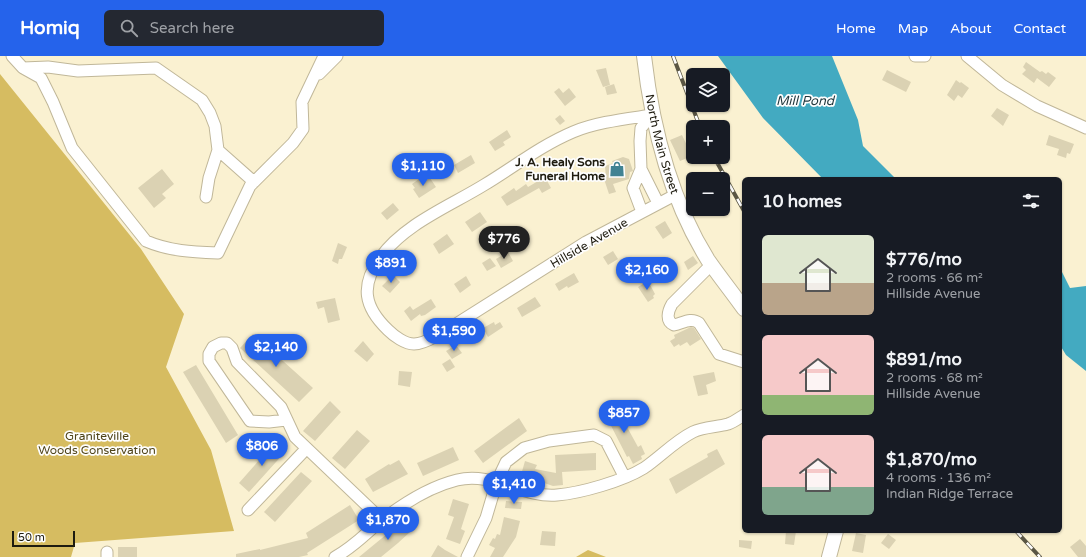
<!DOCTYPE html>
<html lang="en">
<head>
<meta charset="utf-8">
<style>
	body { margin:0; font-family:"Varela Round",sans-serif; background:#242831; color:#f1f3f6; height:100vh; display:flex; flex-direction:column; font-size:15px; white-space:nowrap }
	* { box-sizing:border-box; margin:0 }
	p { font-size:13px; color:#9ea1a6 }
	.icon { flex:none; width:22px; height:22px; fill:none; stroke:currentColor; stroke-width:2; stroke-linecap:round; stroke-linejoin:round }
	.map { position:relative; flex:1; overflow:hidden }
	.details { position:absolute; left:742px; top:121px; width:320px; height:356px; display:flex; flex-direction:column; background:#171b24; border-radius:6px; box-shadow:0 1px 3px #0004 }
	.details>* { flex:none }
	.tools { position:absolute; left:686px; top:12px; display:grid; gap:8px }
	.tools a { display:grid; place-items:center; width:44px; height:44px; border-radius:6px; background:#171b24; box-shadow:0 1px 3px #0004; font-size:20px }
	.scale { position:absolute; left:12px; bottom:10px; width:63px; box-sizing:border-box; padding-left:4px; border:2px solid #1e1b0f; border-top:0; font-size:11px; line-height:14px; white-space:nowrap; color:#1e1b0f; -webkit-text-stroke:3px #fefefe; paint-order:stroke }
	.price { position:absolute; translate:-50% -34px; padding:0 9px; border-radius:14px; background:#2563eb; color:#fff; font-size:13px; line-height:26px; filter:drop-shadow(0 1px 2px #0008) }
	.price::after { content:''; position:absolute; left:50%; top:24px; width:12px; height:9px; margin-left:-6px; background:inherit; clip-path:polygon(0 0,100% 0,50% 100%) }
	.price.selected { background:#222; color:#fff }
	ul { padding:0; list-style:none }
	li { display:flex; align-items:center; gap:12px; height:100px; padding:0 20px }
	li span { display:grid; place-items:center; flex:none; width:112px; height:80px; border-radius:6px; color:#555 }
	li>.icon { margin-inline-start:auto }
	span .icon { width:48px; height:48px; fill:#fffc; stroke-width:1 }
	li b { font-size:17px }
	h2 { display:flex; justify-content:space-between; align-items:center; height:48px; padding:0 20px; font-size:17px }
	header { display:flex; align-items:center; gap:24px; box-sizing:border-box; height:56px; padding:0 20px; background:#2563eb; color:#fff }
	header strong { font-size:19px }
	nav { display:flex; gap:22px; margin-inline-start:auto; font-size:14px }
	.search { width:280px; height:36px; background:#242831; display:flex; align-items:center; gap:10px; box-sizing:border-box; padding:0 14px; border-radius:6px; color:#9ea1a6; font-size:15px }
	.map>svg:first-child { display:block }
</style>
</head>
<body>
<header>
<strong>Homiq</strong>
<div class="search"><svg class="icon" aria-label="search" viewBox="0 0 24 24"><circle cx="10" cy="10" r="6"/><path d="M15 15l6 6"/></svg>Search here</div>
<nav><a>Home</a><a>Map</a><a>About</a><a>Contact</a></nav>
</header>
<div class="map">
<svg width="1086" height="501" viewBox="0 0 1086 501">
	<rect width="100%" height="100%" fill="#faf1d1"/>
	<!-- green -->
	<path fill="#d6bc61" d="M 0,18 L 141,193 L 184,258 L 166,311 L 211,394 L 234,475 L 75,487 L 71,501 L 0,501 Z
		M 588,494 L 606,501 L 576,501 Z"/>
	<!-- water -->
	<path fill="#43aac1" d="M 718,0 L 832,0 L 858,64 L 863,90 L 896,123 L 823,123 L 763,62 Z
		M 1060,212 L 1070,232 L 1086,230 L 1086,315 L 1066,299 L 1060,289 Z"/>
	<!-- building -->
	<path fill="#dbd2b3" d="M 1026,6 L 1040,16 L 1042,15 L 1046,18 L 1048,16 L 1056,22 L 1049,31 L 1037,22 L 1034,27 L 1022,18 L 1026,14 L 1023,11 Z
		M 606,12 L 610,29 L 603,31 L 596,14 Z
		M 887,14 L 911,26 L 906,36 L 882,24 Z
		M 956,24 L 960,27 L 961,26 L 969,32 L 962,42 L 958,39 L 954,45 L 947,39 Z
		M 614,28 L 617,37 L 607,39 L 605,31 Z
		M 559,32 L 563,37 L 569,32 L 576,41 L 565,50 L 554,36 Z
		M 997,52 L 1009,59 L 1003,70 L 991,60 Z
		M 560,59 L 565,65 L 560,69 L 555,63 Z
		M 507,74 L 511,81 L 503,86 L 505,89 L 495,95 L 489,86 Z
		M 682,79 L 692,100 L 680,105 L 670,84 Z
		M 1049,79 L 1074,88 L 1070,98 L 1067,97 L 1066,102 L 1057,99 L 1059,93 L 1046,89 Z
		M 471,99 L 475,107 L 458,117 L 454,109 Z
		M 623,101 L 629,103 L 633,115 L 630,116 L 629,123 L 613,128 L 616,136 L 609,138 L 604,123 L 606,122 L 605,110 L 613,107 L 612,105 Z
		M 162,113 L 174,128 L 162,138 L 166,142 L 154,152 L 138,132 Z
		M 422,121 L 425,125 L 430,122 L 436,131 L 419,142 L 413,133 L 415,132 L 412,128 Z
		M 545,121 L 551,132 L 542,137 L 539,132 L 507,150 L 501,141 L 514,132 L 516,135 L 526,128 L 528,131 Z
		M 393,147 L 399,154 L 387,164 L 381,157 Z
		M 480,156 L 487,166 L 472,176 L 465,166 Z
		M 665,165 L 672,177 L 663,183 L 655,171 Z
		M 447,178 L 454,188 L 439,198 L 433,188 Z
		M 338,187 L 347,191 L 342,203 L 339,203 L 338,208 L 332,205 Z
		M 613,195 L 618,203 L 608,209 L 603,201 Z
		M 508,196 L 513,205 L 501,212 L 496,203 Z
		M 693,200 L 698,207 L 688,214 L 684,206 Z
		M 490,202 L 496,210 L 487,215 L 482,207 Z
		M 574,217 L 579,226 L 568,232 L 567,230 L 559,235 L 555,228 Z
		M 393,219 L 400,226 L 390,237 L 382,230 Z
		M 466,220 L 471,229 L 460,237 L 454,228 Z
		M 648,225 L 655,238 L 653,240 L 654,242 L 648,246 L 638,231 Z
		M 535,241 L 541,250 L 522,261 L 517,252 Z
		M 335,242 L 340,264 L 328,267 L 324,251 L 318,253 L 316,246 Z
		M 431,243 L 436,251 L 425,259 L 421,260 L 420,258 L 411,265 L 404,255 L 410,250 L 413,254 Z
		M 494,266 L 495,269 L 500,266 L 503,271 L 488,281 L 483,272 Z
		M 691,271 L 694,272 L 701,283 L 690,290 L 687,286 L 680,290 L 679,288 L 674,291 L 670,285 L 675,282 L 674,279 Z
		M 253,278 L 313,332 L 299,346 L 240,292 Z
		M 363,285 L 374,298 L 367,306 L 354,295 Z
		M 456,289 L 462,297 L 452,303 L 446,295 Z
		M 450,303 L 455,311 L 447,316 L 442,308 Z
		M 196,309 L 238,379 L 226,387 L 183,316 Z
		M 399,315 L 412,316 L 410,331 L 398,329 Z
		M 714,316 L 716,325 L 706,329 L 708,338 L 698,340 L 693,320 Z
		M 330,345 L 341,356 L 315,385 L 303,375 Z
		M 618,348 L 624,359 L 621,360 L 638,391 L 641,389 L 645,398 L 641,400 L 642,403 L 633,408 L 629,400 L 627,401 L 604,356 Z
		M 519,362 L 527,375 L 483,407 L 474,395 Z
		M 357,374 L 370,385 L 345,413 L 332,402 Z
		M 275,386 L 285,396 L 249,436 L 239,427 Z
		M 453,391 L 459,404 L 423,420 L 417,407 Z
		M 717,393 L 725,408 L 676,438 L 669,423 L 708,401 L 707,398 Z
		M 596,397 L 596,414 L 562,416 L 563,429 L 553,430 L 521,419 L 525,405 L 537,409 L 535,413 L 556,417 L 555,399 Z
		M 399,404 L 408,418 L 373,436 L 365,423 L 389,408 L 390,409 Z
		M 301,416 L 312,425 L 275,466 L 264,456 Z
		M 453,443 L 469,448 L 461,473 L 465,475 L 460,488 L 446,483 L 454,461 L 448,459 Z
		M 506,445 L 522,446 L 521,453 L 505,452 Z
		M 350,449 L 359,464 L 307,497 L 308,499 L 299,501 L 236,501 L 236,498 L 260,493 L 260,494 L 308,482 L 306,477 Z
		M 504,461 L 520,465 L 516,481 L 503,501 L 490,501 L 495,492 L 489,489 L 493,482 L 495,483 L 497,478 L 500,479 Z
		M 401,463 L 410,476 L 398,487 L 381,501 L 359,501 L 393,473 L 391,471 Z
		M 542,475 L 556,476 L 555,490 L 540,489 Z
		M 786,475 L 796,475 L 794,489 L 785,488 Z
		M 856,477 L 866,479 L 863,497 L 852,495 Z
		M 888,478 L 896,484 L 889,493 L 881,487 Z
		M 1080,483 L 1086,490 L 1086,501 L 1078,501 L 1070,491 Z
		M 739,484 L 752,485 L 751,493 L 739,491 Z
		M 438,489 L 445,494 L 458,501 L 431,501 Z
		M 118,491 L 137,491 L 137,501 L 118,501 Z"/>
	<g fill="none" stroke-linecap="round" stroke-linejoin="round">
		<defs>
			<path id="minor" d="M 12,0 L 23,12 L 48,11 L 78,15 L 156,12 L 202,44 L 210,57 L 215,70 L 218,94 L 254,126
				M 915,0 L 925,0
				M 967,0 L 1002,29 L 1037,50 L 1086,72
				M 23,12 L 41,22 L 53,46 L 72,92 L 146,185 C 169,195 192,196 218,197 L 250,130 L 293,87 L 303,73 L 302,46 L 324,0
				M 319,18 L 337,0
				M 652,59 C 626,63 597,66 573,76 C 540,90 514,111 484,129 C 450,150 404,168 380,202 C 360,230 364,251 388,274 C 394,280 405,288 414,288 C 424,288 434,281 442,277 L 586,186 L 675,139
				M 652,59 L 641,72 L 640,85 L 641,113 L 658,147
				M 641,113 L 633,132 L 642,156
				M 206,141 L 209,122 L 218,94
				M 712,208 L 672,248 C 668,255 665,265 674,269 C 683,267 691,261 699,267 L 719,298 L 744,306
				M 286,364 L 269,366 L 250,365 L 209,305 L 209,298 L 213,291 L 221,287 L 227,287 L 232,292 L 237,306 L 281,351 L 295,381 L 382,464
				M 248,454 L 306,393
				M 107,496 L 107,501
				M 335,501 C 354,491 366,477 382,464 C 404,447 429,431 457,424 C 492,415 522,442 557,439 C 581,437 623,425 644,412 C 660,401 675,385 693,376 C 703,371 717,371 728,368 C 734,366 739,362 744,359
				M 467,501 L 486,462 L 497,425 L 506,406 L 524,392 L 549,385 L 594,379 L 606,385 L 624,420"/>
			<g id="major">
				<path id="s1" d="M 644,0 C 652,70 670,143 708,204 C 719,220 732,236 744,253"/>
				<path d="M 829,501 L 836,475"/>
			</g>
		</defs>
		<!-- minor casing -->
		<use href="#minor" stroke="#c0b799" stroke-width="13"/>
		<!-- major casing -->
		<use href="#major" stroke="#c0b799" stroke-width="16"/>
		<!-- minor -->
		<use href="#minor" stroke="#fff" stroke-width="11"/>
		<!-- major -->
		<use href="#major" stroke="#fff" stroke-width="14"/>
		<defs>
			<path id="rail" d="M 673,0 L 700,71
				M 714,101 L 744,155
				M 1016,475 L 1040,501"/>
		</defs>
		<!-- rail casing -->
		<use href="#rail" stroke="#5a5644" stroke-width="4"/>
		<!-- rail -->
		<use href="#rail" stroke="#fefefe" stroke-width="2.5" stroke-dasharray="8" stroke-linecap="butt"/>
	</g>
	<!-- icons -->
	<defs>
		<symbol id="shop-bare" viewBox="-9 -9 18 18"><path d="M-5-2.5h2.3a2.7 3.5 0 0 1 5.4 0H5L5.5 6h-11ZM-1.5-2.5h3a1.5 2.3 0 0 0-3 0Z" fill="#408293" stroke="#fefefe" stroke-width="2.5" paint-order="stroke"/></symbol>
	</defs>
	<g fill-rule="evenodd">
		<use href="#shop-bare" x="606" y="102" width="22" height="22"/>
	</g>
	<g text-anchor="middle" stroke-width="3.5" stroke-linejoin="round" paint-order="stroke">
		<!-- street labels -->
		<g font-size="12" fill="#1e1b0f" stroke="#fefefe">
			<text dy="4" stroke="none"><textPath href="#s1" startOffset="90">North Main Street</textPath></text>
			<text transform="translate(589 187) rotate(-30)" y="4">Hillside Avenue</text>
		</g>
		<!-- poi labels -->
		<g font-size="12" font-weight="bold" fill="#1e1b0f" stroke="#fefefe" text-anchor="end">
			<text x="605" y="110">J. A. Healy Sons<tspan x="605" dy="14">Funeral Home</tspan></text>
		</g>
		<!-- park labels -->
		<g font-size="12" fill="#4f4419" stroke="#fefefe">
			<text x="97" y="384">Graniteville<tspan x="97" dy="14">Woods Conservation</tspan></text>
		</g>
		<!-- water labels -->
		<g font-size="13" font-style="italic" fill="#1f363c" stroke="#fefefe">
			<text x="805" y="49">Mill Pond</text>
		</g>
	</g>
</svg>
<div class="tools">
<a><svg class="icon" aria-label="layers" viewBox="0 0 24 24"><path d="M12 4l9 5-9 5-9-5zM3 14l9 5 9-5"/></svg></a>
<a>+</a>
<a>−</a>
</div>
<div class="scale">50 m</div>
<b class="price" style="left:423px;top:131px">$1,110</b>
<b class="price selected" style="left:504px;top:204px">$776</b>
<b class="price" style="left:391px;top:228px">$891</b>
<b class="price" style="left:647px;top:235px">$2,160</b>
<b class="price" style="left:454px;top:296px">$1,590</b>
<b class="price" style="left:276px;top:312px">$2,140</b>
<b class="price" style="left:624px;top:378px">$857</b>
<b class="price" style="left:262px;top:411px">$806</b>
<b class="price" style="left:514px;top:449px">$1,410</b>
<b class="price" style="left:388px;top:485px">$1,870</b>
<section class="details">
<h2>10 homes<svg class="icon" aria-label="filters" viewBox="0 0 24 24"><path d="M4 7h16M4 17h16"/><circle cx="9" cy="7" r="2"/><circle cx="15" cy="17" r="2"/></svg></h2>
<ul>
<li><span style="background:linear-gradient(#dfe7d0 60%,#b9a48a 0)"><svg class="icon" aria-label="home" viewBox="0 0 24 24"><path d="M3 11l9-7 9 7M6 9v11h12V9"/></svg></span><div><b>$776/mo</b><p>2 rooms · 66 m²</p><p>Hillside Avenue</p></div></li>
<li><span style="background:linear-gradient(#f6c9c9 75%,#8fb573 0)"><svg class="icon" aria-label="home" viewBox="0 0 24 24"><path d="M3 11l9-7 9 7M6 9v11h12V9"/></svg></span><div><b>$891/mo</b><p>2 rooms · 68 m²</p><p>Hillside Avenue</p></div></li>
<li><span style="background:linear-gradient(#f6c9c9 65%,#7fa58c 0)"><svg class="icon" aria-label="home" viewBox="0 0 24 24"><path d="M3 11l9-7 9 7M6 9v11h12V9"/></svg></span><div><b>$1,870/mo</b><p>4 rooms · 136 m²</p><p>Indian Ridge Terrace</p></div></li>
</ul>
</section>
</div>
</body>
</html>
